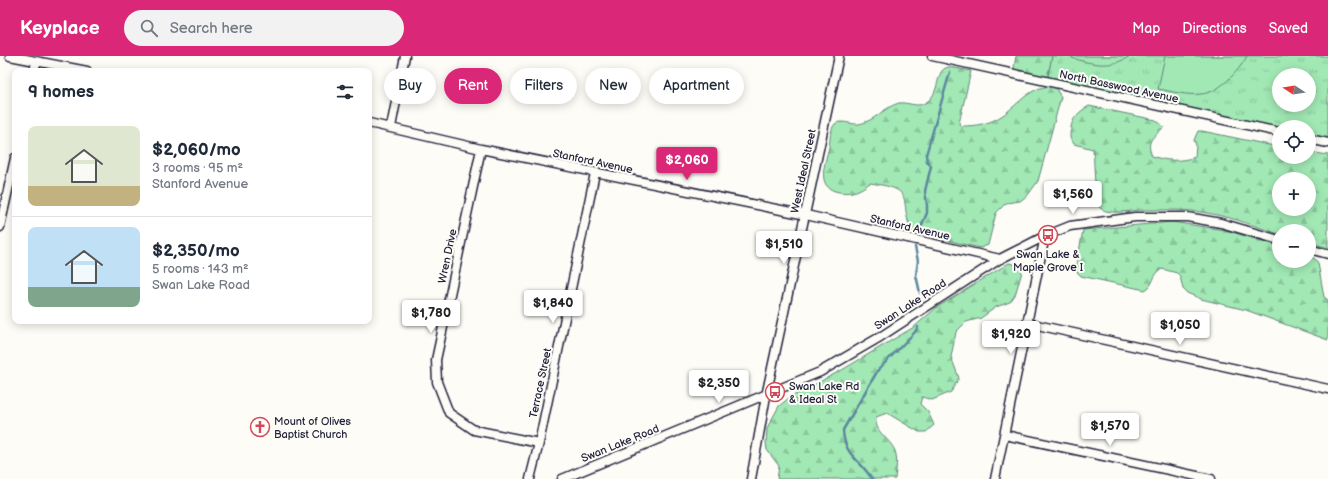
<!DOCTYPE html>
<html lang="en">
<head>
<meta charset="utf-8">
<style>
	body { margin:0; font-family:"Balsamiq Sans",sans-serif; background:#f2f2f3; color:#1f2937; height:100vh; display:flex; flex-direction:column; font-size:15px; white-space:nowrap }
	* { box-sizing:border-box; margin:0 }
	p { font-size:13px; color:#747a83 }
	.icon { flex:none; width:22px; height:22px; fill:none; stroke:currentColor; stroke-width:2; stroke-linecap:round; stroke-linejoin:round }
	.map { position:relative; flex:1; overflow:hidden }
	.drawer { position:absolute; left:12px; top:12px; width:360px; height:256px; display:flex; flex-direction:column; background:#fff; border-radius:8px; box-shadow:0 2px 10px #0003 }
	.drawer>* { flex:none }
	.top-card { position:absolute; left:384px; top:12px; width:380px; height:36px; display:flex; gap:8px }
	.needle { width:26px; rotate:282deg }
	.tools { position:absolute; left:1272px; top:12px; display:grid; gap:8px }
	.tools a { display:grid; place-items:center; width:44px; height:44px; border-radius:50%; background:#fff; box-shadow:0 2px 10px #0003; font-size:20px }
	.price { position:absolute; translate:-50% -34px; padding:0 9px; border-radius:4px; background:#fff; color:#222; font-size:13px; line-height:26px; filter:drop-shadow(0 1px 2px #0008) }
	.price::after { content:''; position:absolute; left:50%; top:24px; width:12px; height:9px; margin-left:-6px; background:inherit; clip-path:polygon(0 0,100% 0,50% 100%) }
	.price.current { background:#db2777; color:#fff }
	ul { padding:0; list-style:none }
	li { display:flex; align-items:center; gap:12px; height:100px; padding:0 16px }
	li+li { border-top:1px solid #e0e1e3 }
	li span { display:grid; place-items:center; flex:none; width:112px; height:80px; border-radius:8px; color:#555 }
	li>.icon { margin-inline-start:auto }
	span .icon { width:48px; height:48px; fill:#fffc; stroke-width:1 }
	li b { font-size:17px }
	h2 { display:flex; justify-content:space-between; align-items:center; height:48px; padding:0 16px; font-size:17px }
	.chip { padding:0 14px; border-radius:18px; background:#fff; box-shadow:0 2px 10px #0003; font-size:14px; line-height:36px }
	.chip.current { background:#db2777; color:#fff }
	header { display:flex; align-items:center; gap:24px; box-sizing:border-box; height:56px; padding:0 20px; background:#db2777; color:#fff }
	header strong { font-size:19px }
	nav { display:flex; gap:22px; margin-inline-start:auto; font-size:14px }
	.search { width:280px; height:36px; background:#f2f2f3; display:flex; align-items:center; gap:10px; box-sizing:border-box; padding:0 14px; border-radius:22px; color:#747a83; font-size:15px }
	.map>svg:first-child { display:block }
</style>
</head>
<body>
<header>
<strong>Keyplace</strong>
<div class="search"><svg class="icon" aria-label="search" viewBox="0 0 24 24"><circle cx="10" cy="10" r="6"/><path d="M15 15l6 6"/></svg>Search here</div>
<nav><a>Map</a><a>Directions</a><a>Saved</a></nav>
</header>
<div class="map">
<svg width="1328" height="423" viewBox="0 0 1328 423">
	<defs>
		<pattern id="forest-firs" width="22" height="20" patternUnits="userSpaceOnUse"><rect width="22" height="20" fill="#a1e8b4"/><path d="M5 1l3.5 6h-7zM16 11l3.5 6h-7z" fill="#8ac79c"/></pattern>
		<pattern id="park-tufts" width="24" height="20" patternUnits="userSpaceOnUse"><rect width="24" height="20" fill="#a1e8b4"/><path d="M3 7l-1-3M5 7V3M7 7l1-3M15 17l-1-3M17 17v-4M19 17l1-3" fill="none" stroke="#8ac79c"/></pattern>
	</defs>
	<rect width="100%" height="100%" fill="#fdfcf7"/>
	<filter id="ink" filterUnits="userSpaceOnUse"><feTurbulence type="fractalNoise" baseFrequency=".025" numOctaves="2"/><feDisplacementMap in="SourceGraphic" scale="8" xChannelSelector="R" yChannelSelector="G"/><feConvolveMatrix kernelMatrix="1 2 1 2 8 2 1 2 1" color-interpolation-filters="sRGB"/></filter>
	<g filter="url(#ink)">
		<!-- forest -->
		<path fill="url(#forest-firs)" stroke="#628578" fill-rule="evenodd" d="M 1016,0 L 1052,0 L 1047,26 L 1013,17 Z
			M 949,11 L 971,15 L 960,63 L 959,68 L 961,70 C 976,70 990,68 1003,59 C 1019,48 1033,27 1055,31 L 1061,41 L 1038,125 L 1028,139 L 1020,145 L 1006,147 L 996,157 L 988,189 L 980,192 L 912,176 C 897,143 919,134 870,127 C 859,135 852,138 839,136 C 815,132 825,108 829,91 C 830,85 830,73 835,68 C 840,63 853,69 859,68 C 875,65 884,51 899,47 C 907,46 916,51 923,48 C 943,39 933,13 949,11 Z
			M 1089,50 L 1156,64 L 1164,71 C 1154,81 1145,84 1152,100 C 1165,105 1181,106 1195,101 L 1196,89 L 1194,84 L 1198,75 L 1202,75 L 1279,91 L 1279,101 L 1309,101 L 1309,96 L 1328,99 L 1328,192 L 1309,186 L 1309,175 L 1279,175 L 1279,178 C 1257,171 1235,162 1212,158 C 1189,153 1165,154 1142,154 C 1130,154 1107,161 1098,150 C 1095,147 1094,102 1093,93 L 1074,88 L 1070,82 C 1070,65 1075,58 1089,50 ZM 1279,123 L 1309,123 L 1309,153 L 1279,153 Z
			M 1172,166 L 1225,174 L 1279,190 L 1279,205 L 1309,205 L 1309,200 L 1315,203 L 1318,207 L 1324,241 L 1328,244 L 1328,284 L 1246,254 L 1201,243 L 1187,237 L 1183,233 L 1180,220 L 1177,217 L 1162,213 C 1152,218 1154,230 1145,234 L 1081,220 L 1077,216 L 1076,212 L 1083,174 Z
			M 1009,207 L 1018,209 L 1022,216 L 1015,239 L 1010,246 L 996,251 L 981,262 L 966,266 L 956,276 L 951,301 L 959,322 L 951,336 L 932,344 L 922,341 L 920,348 L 928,356 L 934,369 L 926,376 L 919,376 L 887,357 L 876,361 C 874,377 890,382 895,395 C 898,403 896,414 895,423 L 777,423 L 779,410 L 767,394 L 766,387 L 767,372 L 779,350 L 789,342 L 842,314 L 914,271 L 936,252 Z"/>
		<!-- park -->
		<path fill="url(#park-tufts)" stroke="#628578" fill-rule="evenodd" d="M 1052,0 L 1328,0 L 1328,87 L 1309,83 L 1309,71 L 1279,71 L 1279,76 L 1047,26 ZM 1279,19 L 1309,19 L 1309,49 L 1279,49 Z"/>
		<!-- pitch -->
		<path fill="#a1e8b4" stroke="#628578" d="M 1072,0 L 1130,0 C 1111,13 1092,8 1072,2 Z
			M 1165,0 L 1247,0 C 1239,15 1219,37 1201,38 C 1187,40 1171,35 1158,33 Z"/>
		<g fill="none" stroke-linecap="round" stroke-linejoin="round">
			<!-- stream -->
			<path stroke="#5b879f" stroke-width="2.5" d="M 921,171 L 927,157 L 927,149 L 925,135 L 931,110 L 927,105 L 926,99 L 950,16
				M 915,191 L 918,205 L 916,219 L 920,237
				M 872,423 C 860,403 844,400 843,374 L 878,314 L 915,276 L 918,271"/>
			<defs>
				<path id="minor" d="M 10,0 L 87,15
					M 932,0 L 1279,76
					M 34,15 L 36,6
					M 369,67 L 481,93 L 806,159 L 1000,203
					M 391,71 L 405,0
					M 1309,83 L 1328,87
					M 481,93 L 436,304 L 437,326 L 449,357 L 474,374 L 539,387
					M 0,171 L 15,102
					M 1309,193 L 1328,198
					M 1028,267 L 1328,333
					M 1005,379 L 1211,423
					M 530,423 L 539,387 L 595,117
					M 562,423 L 820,316 L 880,281 L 1000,203 L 1045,180 L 1070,170 L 1135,161 L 1187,161 L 1221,167 L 1279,184
					M 751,423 L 766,340 L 839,0
					M 995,423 L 1045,180"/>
			</defs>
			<!-- minor casing -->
			<use href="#minor" stroke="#22223b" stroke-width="11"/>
			<!-- minor -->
			<use href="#minor" stroke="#fdfcf7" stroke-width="8"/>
		</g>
	</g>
	<!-- icons -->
	<defs>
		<symbol id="bus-ring" viewBox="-11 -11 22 22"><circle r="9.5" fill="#fdfcf7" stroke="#d1495b" stroke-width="1.5"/><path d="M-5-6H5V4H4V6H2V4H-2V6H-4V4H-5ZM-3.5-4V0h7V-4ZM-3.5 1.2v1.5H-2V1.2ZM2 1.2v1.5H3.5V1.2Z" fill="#d1495b"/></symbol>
		<symbol id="church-ring" viewBox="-11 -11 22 22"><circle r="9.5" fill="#fdfcf7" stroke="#d1495b" stroke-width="1.5"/><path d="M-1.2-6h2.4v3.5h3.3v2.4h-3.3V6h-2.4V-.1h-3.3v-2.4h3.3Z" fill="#d1495b"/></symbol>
	</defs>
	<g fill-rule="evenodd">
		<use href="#bus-ring" x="1037" y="168" width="22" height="22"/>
		<use href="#bus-ring" x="764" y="325" width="22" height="22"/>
		<use href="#church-ring" x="249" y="360" width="22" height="22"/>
	</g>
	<g text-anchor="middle" stroke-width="4" stroke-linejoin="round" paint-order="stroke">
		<!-- street labels -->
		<g font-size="11" fill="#22223b" stroke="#fdfcf7">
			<text transform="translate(1119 30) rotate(12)" y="4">North Basswood Avenue</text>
			<text transform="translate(593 105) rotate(12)" y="4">Stanford Avenue</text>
			<text transform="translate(803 115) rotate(-78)" y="4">West Ideal Street</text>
			<text transform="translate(910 171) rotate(13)" y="4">Stanford Avenue</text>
			<text transform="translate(447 200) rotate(-78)" y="4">Wren Drive</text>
			<text transform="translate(910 248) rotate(-33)" y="4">Swan Lake Road</text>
			<text transform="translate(540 327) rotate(-78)" y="4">Terrace Street</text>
			<text transform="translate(620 387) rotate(-22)" y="4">Swan Lake Road</text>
		</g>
		<!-- poi labels -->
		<g font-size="11" fill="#22223b" stroke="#fdfcf7" text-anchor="start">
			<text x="1048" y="202" text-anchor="middle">Swan Lake &amp;<tspan x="1048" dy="13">Maple Grove I</tspan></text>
			<text x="789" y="334">Swan Lake Rd<tspan x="789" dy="13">&amp; Ideal St</tspan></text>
			<text x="274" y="369">Mount of Olives<tspan x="274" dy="13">Baptist Church</tspan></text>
		</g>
	</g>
</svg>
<div class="tools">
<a><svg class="needle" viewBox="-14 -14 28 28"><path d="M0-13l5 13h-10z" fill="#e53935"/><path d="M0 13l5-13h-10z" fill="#747a83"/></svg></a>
<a><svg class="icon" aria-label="locate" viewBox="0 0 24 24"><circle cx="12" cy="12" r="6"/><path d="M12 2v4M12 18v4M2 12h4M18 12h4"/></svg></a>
<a>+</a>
<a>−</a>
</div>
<b class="price current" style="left:687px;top:125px">$2,060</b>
<b class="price" style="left:1073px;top:159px">$1,560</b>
<b class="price" style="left:784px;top:209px">$1,510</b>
<b class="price" style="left:553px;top:268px">$1,840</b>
<b class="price" style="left:431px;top:278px">$1,780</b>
<b class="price" style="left:1180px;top:290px">$1,050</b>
<b class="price" style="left:1011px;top:299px">$1,920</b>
<b class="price" style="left:719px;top:348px">$2,350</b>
<b class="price" style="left:1110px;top:391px">$1,570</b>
<div class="top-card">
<a class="chip">Buy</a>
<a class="chip current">Rent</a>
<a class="chip">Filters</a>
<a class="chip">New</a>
<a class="chip">Apartment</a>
</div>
<section class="drawer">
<h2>9 homes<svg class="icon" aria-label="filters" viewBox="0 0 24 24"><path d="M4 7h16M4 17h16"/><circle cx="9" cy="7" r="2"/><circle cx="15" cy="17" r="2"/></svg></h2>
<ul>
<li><span style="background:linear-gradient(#dfe7d0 75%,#c2b280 0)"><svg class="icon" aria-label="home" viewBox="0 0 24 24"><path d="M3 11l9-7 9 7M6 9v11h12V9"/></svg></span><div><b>$2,060/mo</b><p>3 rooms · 95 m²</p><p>Stanford Avenue</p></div></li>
<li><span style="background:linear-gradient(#bfe0f5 75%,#7fa58c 0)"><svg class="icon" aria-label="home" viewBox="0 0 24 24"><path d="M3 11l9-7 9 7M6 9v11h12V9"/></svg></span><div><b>$2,350/mo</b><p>5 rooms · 143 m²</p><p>Swan Lake Road</p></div></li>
</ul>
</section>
</div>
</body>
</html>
